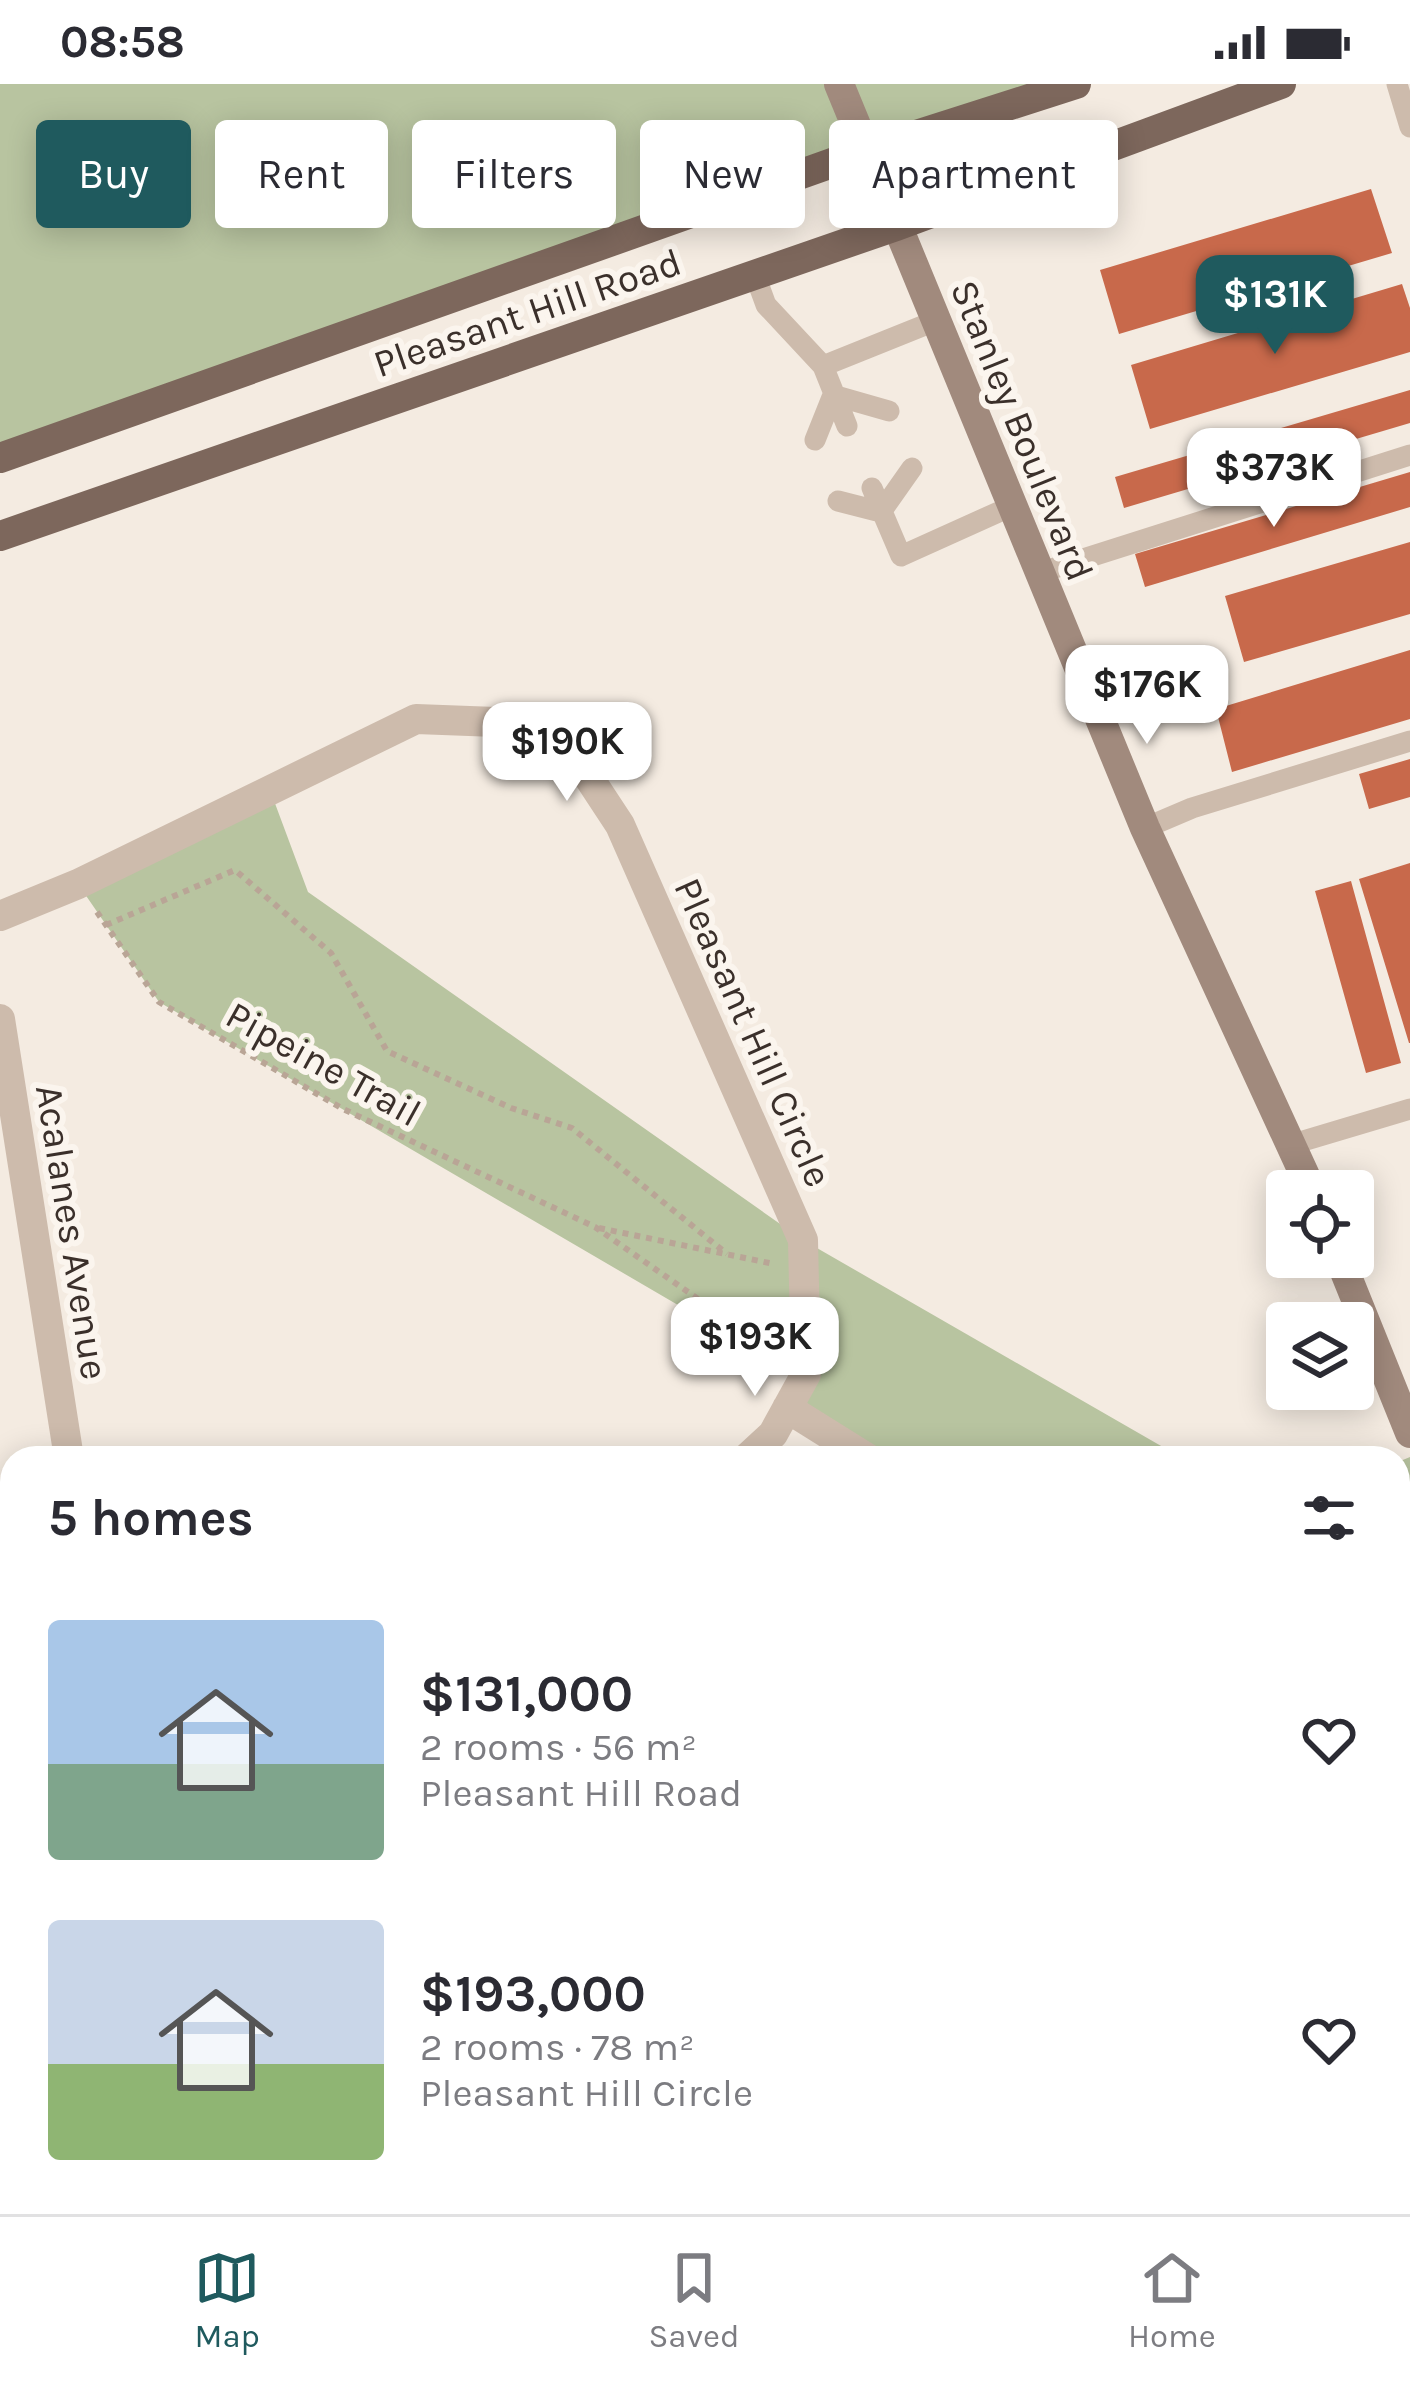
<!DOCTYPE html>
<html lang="en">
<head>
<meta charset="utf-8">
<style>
	body { margin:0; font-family:Karla,sans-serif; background:#f7f7f7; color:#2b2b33; height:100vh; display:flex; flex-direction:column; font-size:45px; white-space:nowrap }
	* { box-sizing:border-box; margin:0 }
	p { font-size:39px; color:#7c7c81 }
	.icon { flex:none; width:66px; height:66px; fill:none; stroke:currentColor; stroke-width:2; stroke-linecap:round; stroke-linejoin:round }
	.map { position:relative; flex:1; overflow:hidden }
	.drawer { position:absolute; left:0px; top:1362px; width:1410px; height:768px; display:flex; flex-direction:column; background:#fff; border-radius:36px 36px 0 0; box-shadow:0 6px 30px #0003 }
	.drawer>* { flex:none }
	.guide { position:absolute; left:36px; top:36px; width:1338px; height:108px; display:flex; gap:24px }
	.fabs { position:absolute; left:1266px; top:1086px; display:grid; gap:24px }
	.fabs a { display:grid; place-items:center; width:108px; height:108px; border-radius:12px; background:#fff; box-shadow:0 6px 30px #0003; font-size:60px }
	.price { position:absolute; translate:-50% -102px; padding:0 27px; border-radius:24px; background:#fff; color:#222; font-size:39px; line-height:78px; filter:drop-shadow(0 3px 6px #0008) }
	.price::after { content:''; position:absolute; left:50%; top:72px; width:36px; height:27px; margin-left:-18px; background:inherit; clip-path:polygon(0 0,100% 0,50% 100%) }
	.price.on { background:#1f5a5e; color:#fff }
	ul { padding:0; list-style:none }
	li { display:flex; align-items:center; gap:36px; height:300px; padding:0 48px }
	li span { display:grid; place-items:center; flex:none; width:336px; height:240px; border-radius:12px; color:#555 }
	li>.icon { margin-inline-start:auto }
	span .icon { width:144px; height:144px; fill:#fffc; stroke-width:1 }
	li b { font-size:51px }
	h2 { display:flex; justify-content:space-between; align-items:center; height:144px; padding:0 48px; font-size:51px }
	.chip { padding:0 42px; border-radius:12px; background:#fff; box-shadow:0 6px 30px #0003; font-size:42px; line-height:108px }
	.chip.on { background:#1f5a5e; color:#fff }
	.status { display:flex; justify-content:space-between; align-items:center; height:84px; padding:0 60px; background:#fff; direction:ltr }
	.status svg { height:33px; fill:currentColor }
	.tab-bar { display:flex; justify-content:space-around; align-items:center; height:168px; border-top:3px solid #e1e1e2; background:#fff; font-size:33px; color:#7c7c81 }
	.tab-bar a { display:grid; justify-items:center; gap:6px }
	.tab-bar .on { color:#1f5a5e }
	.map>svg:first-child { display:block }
</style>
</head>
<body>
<div class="status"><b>08:58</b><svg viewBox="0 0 49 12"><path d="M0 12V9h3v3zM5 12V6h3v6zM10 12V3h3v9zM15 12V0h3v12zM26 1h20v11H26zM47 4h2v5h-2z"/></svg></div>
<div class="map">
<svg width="1410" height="2130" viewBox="0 0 1410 2130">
	<rect width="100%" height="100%" fill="#f4ebe1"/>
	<!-- green -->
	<path fill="#b8c4a0" d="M 0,0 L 1076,0 L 0,374 Z
		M 270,706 L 308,808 L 803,1156 L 1182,1374 L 867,1374 L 787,1324 L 803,1294 L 159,918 L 78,800 Z
		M 1410,1373 L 1410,1680 L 1398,1672 L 1398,1378 Z"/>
	<!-- building -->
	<path fill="#c8694b" d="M 1371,105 L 1392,169 L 1119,250 L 1100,186 Z
		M 1402,200 L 1410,224 L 1410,268 L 1150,345 L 1131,281 Z
		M 1410,306 L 1410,339 L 1124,424 L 1115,393 Z
		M 1410,388 L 1410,423 L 1145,503 L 1135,470 Z
		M 1410,458 L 1410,530 L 1244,578 L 1225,512 Z
		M 1410,566 L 1410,635 L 1232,688 L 1216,625 Z
		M 1410,675 L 1410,713 L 1369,725 L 1359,690 Z
		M 1410,779 L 1410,959 L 1409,959 L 1359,795 Z
		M 1351,797 L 1401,979 L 1366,989 L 1315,807 Z"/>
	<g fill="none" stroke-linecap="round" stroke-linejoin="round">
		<!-- path -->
		<path stroke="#b9a596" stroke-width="6" stroke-dasharray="6 6" stroke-linecap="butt" d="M 97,828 L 159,918 L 343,1025 L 595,1143 L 771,1266
			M 106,841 L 235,786 L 331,869 L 387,967 L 511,1024 L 572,1044 L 727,1170
			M 599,1144 L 774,1180
			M 1398,1518 L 1410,1517"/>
		<!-- lane -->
		<path stroke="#cdbbac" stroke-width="21" d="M 1397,0 L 1410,43
			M 755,191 L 766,221 L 823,282 L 847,342
			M 823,282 L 935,237
			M 833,311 L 889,327
			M 815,356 L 833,311
			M 872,404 L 901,472 L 1012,422
			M 838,417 L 881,428 L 912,384
			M 1039,489 L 1410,371
			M 1145,744 L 1192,724 L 1410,657
			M 1293,1060 L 1410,1025
			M 1398,1969 L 1410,2005
			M 1398,2105 L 1410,2100
			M 1203,2118 L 1209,2130
			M 1342,2130 L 1369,2118"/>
		<!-- street -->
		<path stroke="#cdbbac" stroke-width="30" d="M 0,832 L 78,800 L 416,635 L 496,638 L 574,671 L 620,741 L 803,1156 L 806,1290 L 773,1350 L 747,1374
			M 0,935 L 69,1374
			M 787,1324 L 867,1374
			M 0,1967 L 12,1967
			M 185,2118 L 187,2130
			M 861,2118 L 875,2130"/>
		<!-- secondary -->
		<path stroke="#a18a7d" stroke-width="30" d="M 839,0 L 1145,744 L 1312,1107
			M 1339,1173 L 1410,1349"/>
		<!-- primary -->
		<path stroke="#7d675c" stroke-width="30" d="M 0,374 L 866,67 L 1076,0
			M 0,452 L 896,142 L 1281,0"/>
	</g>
	<g text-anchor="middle" stroke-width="12" stroke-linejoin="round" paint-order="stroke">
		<!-- street labels -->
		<g font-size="39" fill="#3b302b" stroke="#fbf5ee">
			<text transform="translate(527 228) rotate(-19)" y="14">Pleasant Hill Road</text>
			<text transform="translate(1023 346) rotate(68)" y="14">Stanley Boulevard</text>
			<text transform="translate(754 948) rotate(66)" y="14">Pleasant Hill Circle</text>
			<text transform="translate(324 979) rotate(29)" y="14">Pipeine Trail</text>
			<text transform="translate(73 1148) rotate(81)" y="14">Acalanes Avenue</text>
		</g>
	</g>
</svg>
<div class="fabs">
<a><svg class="icon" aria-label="locate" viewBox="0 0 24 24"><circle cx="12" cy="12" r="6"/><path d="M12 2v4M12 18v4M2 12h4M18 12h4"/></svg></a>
<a><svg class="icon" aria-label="layers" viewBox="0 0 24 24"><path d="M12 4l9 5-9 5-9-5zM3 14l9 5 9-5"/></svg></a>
</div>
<b class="price on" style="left:1275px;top:273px">$131K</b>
<b class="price" style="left:1274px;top:446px">$373K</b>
<b class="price" style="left:1147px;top:663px">$176K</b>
<b class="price" style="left:567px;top:720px">$190K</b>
<b class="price" style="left:755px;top:1315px">$193K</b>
<div class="guide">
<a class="chip on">Buy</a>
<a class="chip">Rent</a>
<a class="chip">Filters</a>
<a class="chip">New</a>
<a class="chip">Apartment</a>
</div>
<section class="drawer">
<h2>5 homes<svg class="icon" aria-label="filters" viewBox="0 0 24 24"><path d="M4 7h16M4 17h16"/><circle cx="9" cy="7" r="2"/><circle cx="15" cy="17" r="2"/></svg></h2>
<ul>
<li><span style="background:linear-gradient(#a9c7e8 60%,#7fa58c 0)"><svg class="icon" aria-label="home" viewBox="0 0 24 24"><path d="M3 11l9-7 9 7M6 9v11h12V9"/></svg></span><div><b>$131,000</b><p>2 rooms · 56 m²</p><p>Pleasant Hill Road</p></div><svg class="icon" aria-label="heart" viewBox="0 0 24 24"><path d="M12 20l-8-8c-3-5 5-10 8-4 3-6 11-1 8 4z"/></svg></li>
<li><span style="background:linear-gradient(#c9d6e8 60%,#8fb573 0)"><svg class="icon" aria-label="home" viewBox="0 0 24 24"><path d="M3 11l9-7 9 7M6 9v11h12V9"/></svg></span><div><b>$193,000</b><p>2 rooms · 78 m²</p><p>Pleasant Hill Circle</p></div><svg class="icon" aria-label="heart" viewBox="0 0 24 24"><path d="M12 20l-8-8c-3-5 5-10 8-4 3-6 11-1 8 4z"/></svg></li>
</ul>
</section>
</div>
<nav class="tab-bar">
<a class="on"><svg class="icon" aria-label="map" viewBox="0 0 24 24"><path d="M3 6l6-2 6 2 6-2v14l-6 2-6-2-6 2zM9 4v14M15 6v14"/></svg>Map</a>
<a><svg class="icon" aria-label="saved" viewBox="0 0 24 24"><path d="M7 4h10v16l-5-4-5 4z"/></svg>Saved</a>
<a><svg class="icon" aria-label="home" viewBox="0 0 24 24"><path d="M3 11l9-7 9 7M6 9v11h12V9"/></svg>Home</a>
</nav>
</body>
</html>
